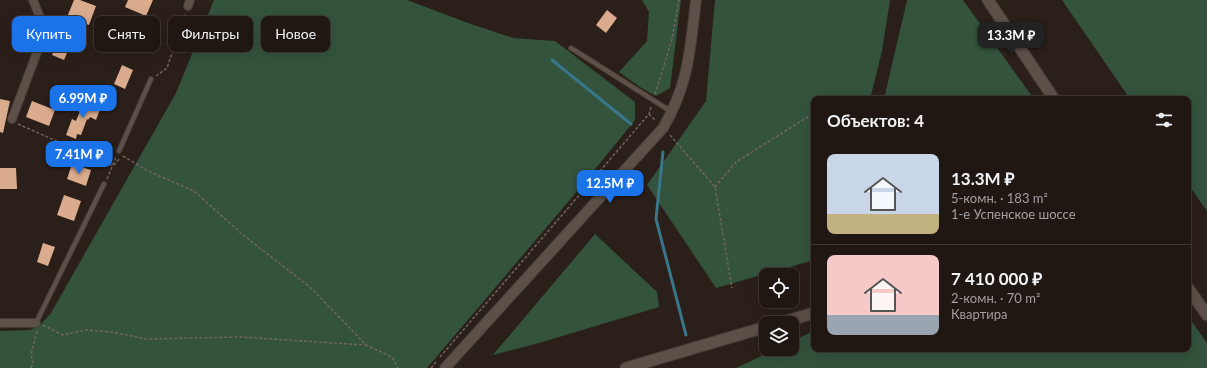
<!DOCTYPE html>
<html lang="ru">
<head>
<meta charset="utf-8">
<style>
	body { margin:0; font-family:Lato,sans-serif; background:#2d2421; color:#f1f3f6; height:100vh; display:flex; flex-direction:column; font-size:15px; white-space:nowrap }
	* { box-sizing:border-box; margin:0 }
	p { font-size:13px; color:#a29fa0 }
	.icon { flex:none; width:22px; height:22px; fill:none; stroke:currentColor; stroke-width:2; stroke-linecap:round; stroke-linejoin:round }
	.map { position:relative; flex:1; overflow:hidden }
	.details { position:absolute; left:811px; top:96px; width:380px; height:256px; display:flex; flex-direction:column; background:#201713; border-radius:8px; box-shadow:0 4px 16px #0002,0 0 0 1px #3d3633 }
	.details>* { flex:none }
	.guide { position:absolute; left:12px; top:16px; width:380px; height:36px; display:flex; gap:8px }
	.fabs { position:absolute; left:759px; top:268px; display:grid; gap:8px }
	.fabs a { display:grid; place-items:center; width:40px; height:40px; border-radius:8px; background:#201713; box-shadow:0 4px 16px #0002,0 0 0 1px #3d3633; font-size:20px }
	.price { position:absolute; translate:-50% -34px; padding:0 9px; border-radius:8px; background:#1a73e8; color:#fff; font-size:13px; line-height:26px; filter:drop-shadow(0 1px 2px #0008) }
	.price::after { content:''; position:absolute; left:50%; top:24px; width:12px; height:9px; margin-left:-6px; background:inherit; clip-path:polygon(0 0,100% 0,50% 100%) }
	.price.on { background:#222; color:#fff }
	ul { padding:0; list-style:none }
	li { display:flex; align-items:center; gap:12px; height:100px; padding:0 16px }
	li+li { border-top:1px solid #3d3633 }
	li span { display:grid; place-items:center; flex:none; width:112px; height:80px; border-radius:8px; color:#555 }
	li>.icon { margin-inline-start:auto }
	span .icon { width:48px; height:48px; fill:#fffc; stroke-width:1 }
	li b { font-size:17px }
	h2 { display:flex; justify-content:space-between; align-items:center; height:48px; padding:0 16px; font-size:17px }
	.pill { padding:0 14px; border-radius:8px; background:#201713; box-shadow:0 4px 16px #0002,0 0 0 1px #3d3633; font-size:14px; line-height:36px }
	.pill.on { background:#1a73e8; color:#fff }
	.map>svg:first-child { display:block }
</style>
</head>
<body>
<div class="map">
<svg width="1207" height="368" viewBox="0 0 1207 368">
	<rect width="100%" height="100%" fill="#2b1f19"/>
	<!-- green -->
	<path fill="#33533d" d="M 214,0 L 407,0 L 468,23 L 513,38 L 555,41 L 635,102 L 635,120 L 579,189 L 427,368 L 0,368 L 0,331 L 30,330 L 40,325 L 51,313 L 176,93 Z
		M 642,0 L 681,0 L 670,88 L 656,96 L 640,87 L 619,72 L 647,41 L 649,12 Z
		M 715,0 L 890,0 L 882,51 L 870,99 L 814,99 L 814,260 L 716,288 L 647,185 L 706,101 Z
		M 907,0 L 963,0 L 1034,99 L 884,99 Z
		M 1062,0 L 1207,0 L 1207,211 L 1188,184 L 1188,99 L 1130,99 Z
		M 595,234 L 657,292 L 659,307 L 539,343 L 493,355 Z
		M 1188,316 L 1207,343 L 1207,368 L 736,368 L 776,349 L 792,349 L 792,341 L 814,331 L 814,349 L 1188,349 Z"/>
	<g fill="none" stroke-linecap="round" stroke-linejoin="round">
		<!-- stream -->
		<path stroke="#397689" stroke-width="3" d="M 552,60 L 631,124
			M 663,152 L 656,219 L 686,335"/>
	</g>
	<!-- building -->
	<path fill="#daab8d" d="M 74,0 L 80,0 L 96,6 L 89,25 L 67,17 Z
		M 128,0 L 153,0 L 146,16 L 125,7 Z
		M 607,10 L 617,18 L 606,33 L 596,25 Z
		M 147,22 L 160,28 L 152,46 L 140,40 Z
		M 56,44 L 69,48 L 64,60 L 52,55 Z
		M 122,65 L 133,70 L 125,89 L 114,84 Z
		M 0,99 L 10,101 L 3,133 L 0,132 Z
		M 32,101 L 55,110 L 49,126 L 26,117 Z
		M 84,101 L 101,107 L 96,120 L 90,117 L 88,120 L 87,119 L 81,135 L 77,134 L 76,139 L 66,135 L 72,119 L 76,121 Z
		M 72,164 L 91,170 L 86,186 L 67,179 Z
		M 0,168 L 16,168 L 17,189 L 0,189 Z
		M 64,195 L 81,201 L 74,221 L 57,215 Z
		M 43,243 L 55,247 L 48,266 L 37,262 Z"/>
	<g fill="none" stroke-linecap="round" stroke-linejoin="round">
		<defs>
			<path id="service" d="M 571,48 L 672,112
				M 119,151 L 151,79
				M 36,323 L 104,184"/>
			<path id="minor" d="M 188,6 L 190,0
				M 12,119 L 42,39 L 41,20 L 33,0
				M 0,323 L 36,323"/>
			<path id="tertiary" d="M 445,368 L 663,128 C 689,84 690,49 696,0"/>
			<path id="secondary" d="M 988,0 L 1054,99
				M 1188,288 L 1207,315
				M 780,323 L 814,313
				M 626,368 L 766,327"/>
		</defs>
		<!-- service casing -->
		<use href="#service" stroke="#443a36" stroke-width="6"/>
		<!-- minor casing -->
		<use href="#minor" stroke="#443a36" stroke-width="10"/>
		<!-- tertiary casing -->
		<use href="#tertiary" stroke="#443a36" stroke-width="12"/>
		<!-- secondary casing -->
		<use href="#secondary" stroke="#443a36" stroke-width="13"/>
		<!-- path -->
		<path stroke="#706560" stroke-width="1.5" stroke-dasharray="3 2" stroke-linecap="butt" d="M 156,76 L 167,68 L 185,14
			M 655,94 L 672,39 L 679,0
			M 649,114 L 656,121
			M 18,124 L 113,166 L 120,158
			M 670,135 L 715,187 L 732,288
			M 123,156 L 148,171 L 194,191 L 243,235 L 310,287 L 366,345 L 392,357 L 398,368
			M 107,179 L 116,157
			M 715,187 L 736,162 L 814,113
			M 43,325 L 63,335 L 85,330 L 111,332 L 147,339 L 241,337 L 365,345
			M 440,357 L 649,114 L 651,107
			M 31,368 L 33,363 L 31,354 L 37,331
			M 431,368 L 436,362"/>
		<!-- service -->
		<use href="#service" stroke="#5d5048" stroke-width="4"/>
		<!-- minor -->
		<use href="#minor" stroke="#5d5048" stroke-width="8"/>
		<!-- tertiary -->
		<use href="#tertiary" stroke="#5d5048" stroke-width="10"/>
		<!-- secondary -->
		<use href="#secondary" stroke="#5d5048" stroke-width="11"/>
	</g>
</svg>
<div class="fabs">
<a><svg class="icon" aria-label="locate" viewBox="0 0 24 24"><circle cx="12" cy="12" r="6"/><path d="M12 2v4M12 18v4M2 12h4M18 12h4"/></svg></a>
<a><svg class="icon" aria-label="layers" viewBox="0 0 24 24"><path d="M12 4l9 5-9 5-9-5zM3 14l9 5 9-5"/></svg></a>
</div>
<b class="price on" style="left:1011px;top:56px">13.3M ₽</b>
<b class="price" style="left:83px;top:119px">6.99M ₽</b>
<b class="price" style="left:79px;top:175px">7.41M ₽</b>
<b class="price" style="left:610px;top:204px">12.5M ₽</b>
<div class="guide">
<a class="pill on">Купить</a>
<a class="pill">Снять</a>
<a class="pill">Фильтры</a>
<a class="pill">Новое</a>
</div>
<section class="details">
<h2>Объектов: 4<svg class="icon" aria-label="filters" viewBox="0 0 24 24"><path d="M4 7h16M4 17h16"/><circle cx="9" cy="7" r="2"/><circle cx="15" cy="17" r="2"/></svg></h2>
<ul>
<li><span style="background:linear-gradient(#c9d6e8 75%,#c2b280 0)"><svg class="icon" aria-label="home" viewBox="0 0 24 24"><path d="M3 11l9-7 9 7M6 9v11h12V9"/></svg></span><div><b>13.3M ₽</b><p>5-комн. · 183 m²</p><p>1-е Успенское шоссе</p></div></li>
<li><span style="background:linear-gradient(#f6c9c9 75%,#9aa5b1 0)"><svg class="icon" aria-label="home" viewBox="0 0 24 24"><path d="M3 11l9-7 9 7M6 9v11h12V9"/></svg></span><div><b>7 410 000 ₽</b><p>2-комн. · 70 m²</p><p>Квартира</p></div></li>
</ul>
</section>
</div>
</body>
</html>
